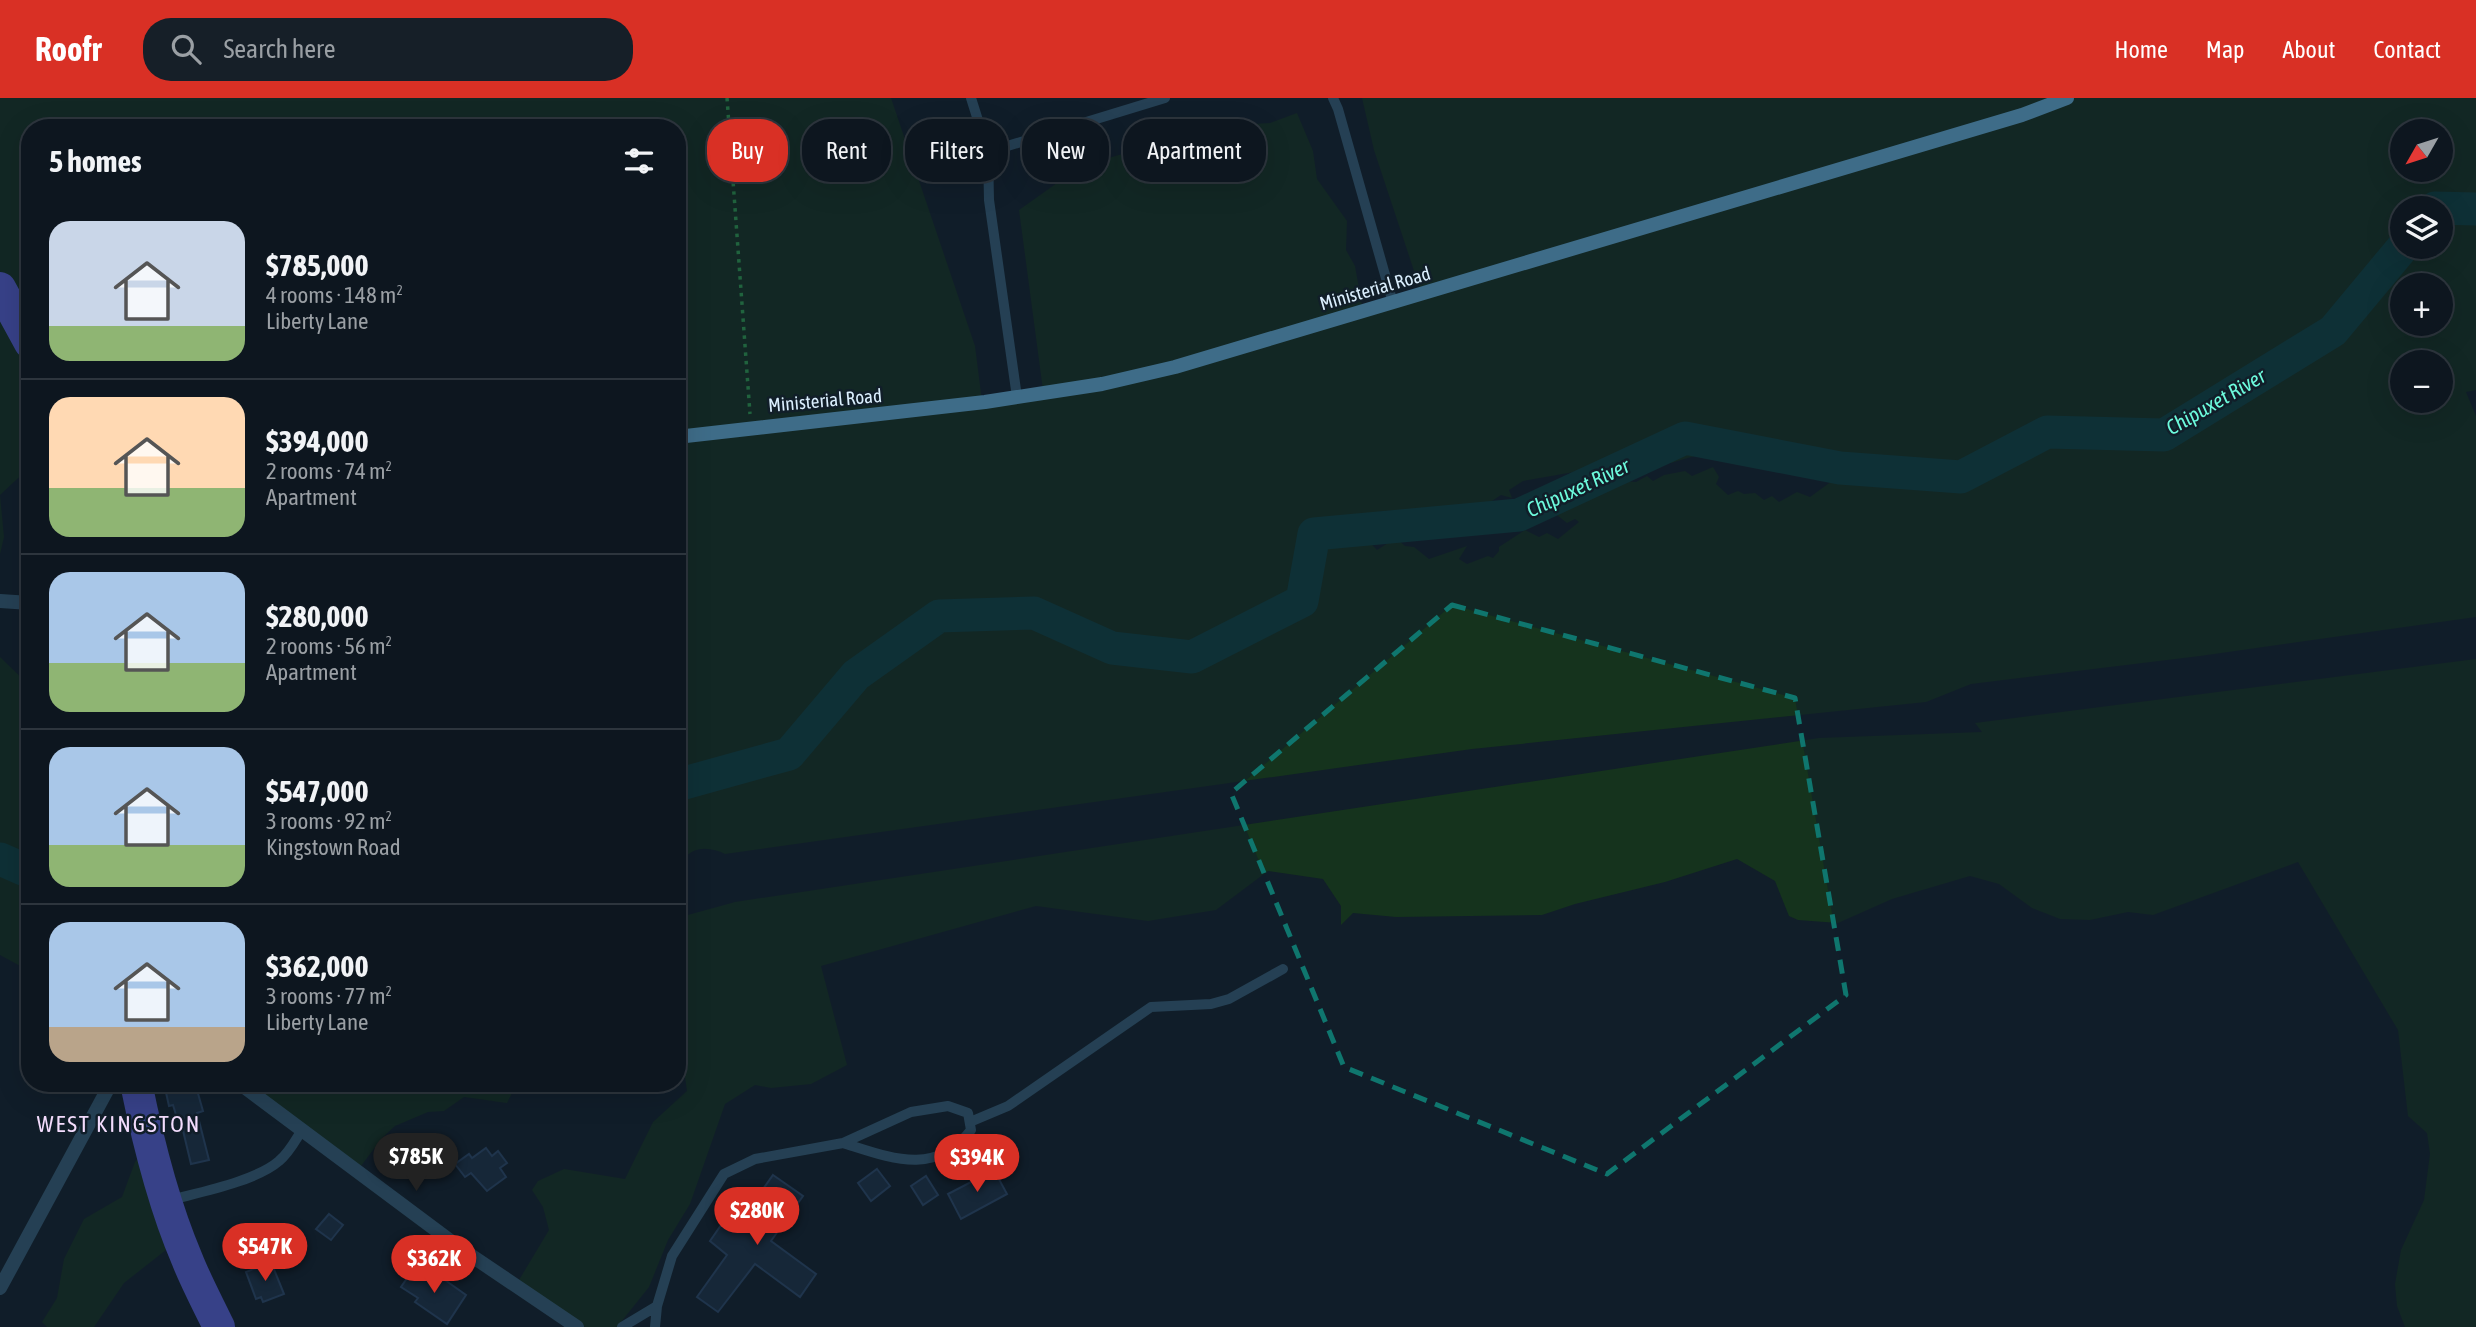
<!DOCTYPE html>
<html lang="en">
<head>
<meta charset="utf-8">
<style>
	body { margin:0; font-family:"Asap Condensed",sans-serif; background:#161f28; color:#f1f3f6; height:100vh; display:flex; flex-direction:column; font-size:26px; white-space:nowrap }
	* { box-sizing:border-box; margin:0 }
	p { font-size:23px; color:#9a9fa4 }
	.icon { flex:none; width:38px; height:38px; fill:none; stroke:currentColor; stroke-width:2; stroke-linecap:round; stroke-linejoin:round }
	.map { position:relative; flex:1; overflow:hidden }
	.details { position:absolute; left:21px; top:21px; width:665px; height:973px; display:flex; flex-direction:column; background:#0d161f; border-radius:28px; box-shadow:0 7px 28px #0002,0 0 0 2px #2d353d }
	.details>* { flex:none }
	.guide { position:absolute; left:707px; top:21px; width:665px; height:63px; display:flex; gap:14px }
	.needle { width:46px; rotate:231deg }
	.buttons { position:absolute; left:2390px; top:21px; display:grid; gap:14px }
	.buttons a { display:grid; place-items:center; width:63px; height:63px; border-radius:50%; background:#0d161f; box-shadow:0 7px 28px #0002,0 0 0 2px #2d353d; font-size:35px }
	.price { position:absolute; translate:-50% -60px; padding:0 16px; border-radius:24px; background:#d93025; color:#fff; font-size:23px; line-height:46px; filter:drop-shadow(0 2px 4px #0008) }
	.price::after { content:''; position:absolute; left:50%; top:42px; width:21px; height:16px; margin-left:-10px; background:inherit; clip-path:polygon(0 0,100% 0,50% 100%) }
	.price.on { background:#222; color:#fff }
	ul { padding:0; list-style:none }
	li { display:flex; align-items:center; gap:21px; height:175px; padding:0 28px }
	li+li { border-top:2px solid #2d353d }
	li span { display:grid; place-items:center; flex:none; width:196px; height:140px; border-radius:21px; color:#555 }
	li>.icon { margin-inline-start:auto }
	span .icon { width:84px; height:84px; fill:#fffc; stroke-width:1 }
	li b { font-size:30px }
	h2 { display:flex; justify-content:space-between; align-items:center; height:84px; padding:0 28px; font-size:30px }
	.tag { padding:0 24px; border-radius:28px; background:#0d161f; box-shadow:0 7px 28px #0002,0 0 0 2px #2d353d; font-size:24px; line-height:63px }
	.tag.on { background:#d93025; color:#fff }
	header { display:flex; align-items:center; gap:42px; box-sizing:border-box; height:98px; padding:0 35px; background:#d93025; color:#fff }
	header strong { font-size:33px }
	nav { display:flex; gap:38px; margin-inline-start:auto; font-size:24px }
	.search { width:490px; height:63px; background:#161f28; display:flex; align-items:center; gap:18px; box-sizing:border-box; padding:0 24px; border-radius:28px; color:#9a9fa4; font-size:26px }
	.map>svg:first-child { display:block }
</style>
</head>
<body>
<header>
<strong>Roofr</strong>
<div class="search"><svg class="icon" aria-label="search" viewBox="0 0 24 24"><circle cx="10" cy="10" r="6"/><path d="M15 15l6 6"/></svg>Search here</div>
<nav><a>Home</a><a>Map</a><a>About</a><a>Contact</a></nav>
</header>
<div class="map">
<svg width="2476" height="1229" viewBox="0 0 2476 1229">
	<rect width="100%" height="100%" fill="#111e29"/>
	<!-- green -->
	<path fill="#15331d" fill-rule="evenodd" d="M 0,0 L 891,0 L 975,248 L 982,303 L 1043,292 L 1019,112 L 1081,68 L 1219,28 L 1270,25 L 1297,15 L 1313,53 L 1317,81 L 1347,123 L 1346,152 L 1355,168 L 1363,213 L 1421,194 L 1374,52 L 1362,0 L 2476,0 L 2476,292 L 2466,294 L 2476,318 L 2476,519 L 2200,558 L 1971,586 L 1926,604 L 1472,651 L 725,756 C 711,749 692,747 683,763 L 677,763 L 677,30 L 30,30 L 30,369 L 0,397 L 4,439 L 0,456 ZM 2403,33 L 2441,33 L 2441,72 L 2403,72 ZM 2403,110 L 2441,110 L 2441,149 L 2403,149 ZM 2403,187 L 2441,187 L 2441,226 L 2403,226 ZM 2403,264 L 2441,264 L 2441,303 L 2403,303 ZM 1708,354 L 1753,362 L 1848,362 L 1854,367 L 1856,376 L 1838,385 L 1832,383 L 1810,399 L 1797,394 L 1779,404 L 1772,398 L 1764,402 L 1755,395 L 1744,396 L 1738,393 L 1728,397 L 1716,386 L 1719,379 L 1713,369 L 1692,378 L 1685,373 L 1664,377 L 1653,383 L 1647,378 L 1636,384 L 1624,383 L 1590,397 L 1584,393 L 1553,414 L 1567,425 L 1575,421 L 1579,424 L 1558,441 L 1547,435 L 1539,439 L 1525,432 L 1499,449 L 1499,453 L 1493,460 L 1488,458 L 1467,466 L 1459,461 L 1467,448 L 1429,461 L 1414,449 L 1405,448 L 1396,440 L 1377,452 L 1361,435 L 1354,438 L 1348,437 L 1344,426 C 1360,418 1388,407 1406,416 L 1419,410 L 1428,414 C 1442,407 1460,414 1475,411 C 1485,409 1493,402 1501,397 L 1512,400 L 1509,392 L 1523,383 L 1614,367 L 1671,365 Z
		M 0,559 L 30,588 L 30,869 L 24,870 L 0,857 Z
		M 2476,561 L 2476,1229 L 2405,1229 L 2397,1208 L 2395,1186 L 2401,1152 L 2424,1102 L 2430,1056 L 2427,1035 L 2408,1018 L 2398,932 L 2298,764 L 2153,817 L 2128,814 L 2090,822 L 2060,821 L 2032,810 L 1999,786 L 1970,778 L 1892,801 L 1838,825 L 1798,822 L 1789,818 L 1775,783 L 1737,761 L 1665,784 L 1575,806 L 1542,817 L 1396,819 L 1353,815 L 1341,827 L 1341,808 L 1323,781 L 1268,773 L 1216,812 L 1148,823 L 1036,808 L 821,868 L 847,967 L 811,986 L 771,990 L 755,987 L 725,1006 L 690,1106 L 668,1142 L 649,1189 L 617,1229 L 585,1229 L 519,1182 L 549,1132 L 543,1109 L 532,1092 L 538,1083 L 564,1071 L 625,1081 L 653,1024 L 687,993 L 685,979 L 677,954 L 677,820 L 735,804 L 1819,640 L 1982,634 L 1975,625 Z
		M 246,985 L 521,985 L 514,991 L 507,1005 L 464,999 L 444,1013 L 428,1014 L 395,1028 L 382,1040 L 361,1068 Z
		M 154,1043 L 185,1137 L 124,1185 L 94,1229 L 47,1229 L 42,1224 L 57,1200 L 64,1161 L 84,1121 L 122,1099 L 135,1064 Z"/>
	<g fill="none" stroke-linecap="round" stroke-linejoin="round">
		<!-- river -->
		<path stroke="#0d4745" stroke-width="33" d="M 2435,110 L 2476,111
			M 677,687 L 789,656 L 856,577 L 939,518 L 1034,515 L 1112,550 L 1192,559 L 1302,503 L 1314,436 L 1519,417 L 1685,340 L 1840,370 L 1961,379 L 2047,334 L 2164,337 L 2333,233 L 2403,149
			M 0,761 L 30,774"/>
	</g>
	<!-- building -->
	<path fill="#1e334a" stroke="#315175" stroke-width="2" d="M 168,985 L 195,985 L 203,1013 L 197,1015 L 209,1062 L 191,1066 L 180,1020 L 177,1020 L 173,1007 L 169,1008 L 165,990 L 169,989 Z
		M 486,1050 L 492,1058 L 498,1053 L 507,1065 L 500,1070 L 506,1079 L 487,1093 L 471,1075 L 465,1079 L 455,1066 L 469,1056 L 472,1060 Z
		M 877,1071 L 890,1088 L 871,1103 L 858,1085 Z
		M 994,1072 L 1007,1096 L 961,1121 L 948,1096 Z
		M 773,1077 L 803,1098 L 771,1143 L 816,1176 L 800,1199 L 755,1166 L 718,1214 L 697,1199 L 727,1157 L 710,1143 L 726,1120 L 737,1128 Z
		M 926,1078 L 938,1097 L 923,1107 L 911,1088 Z
		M 329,1116 L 343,1127 L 331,1142 L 316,1131 Z
		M 271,1164 L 284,1196 L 263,1204 L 261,1199 L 256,1201 L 246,1174 Z
		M 414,1170 L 431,1182 L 435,1175 L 466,1197 L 447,1226 L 415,1204 L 418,1200 L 401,1189 Z"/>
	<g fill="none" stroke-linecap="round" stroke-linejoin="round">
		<!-- path -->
		<path stroke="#34b857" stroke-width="3.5" stroke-dasharray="3.5 5" stroke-linecap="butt" d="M 727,0 L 750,316"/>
		<!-- service -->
		<path stroke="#3e6c87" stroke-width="10" d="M 971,0 L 988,54 L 989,102 L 1017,299
			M 1333,0 L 1338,11 L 1393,205
			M 988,54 L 1165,0
			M 970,1024 L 1008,1008 L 1151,909 L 1211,906 L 1229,901 L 1283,871
			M 171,1102 C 201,1094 256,1083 279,1063 C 289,1055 295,1043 302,1032
			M 657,1208 L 672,1158 L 724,1076 L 755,1061 L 843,1045 L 911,1014 L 948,1008 L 968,1015 L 971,1032 C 935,1079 891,1060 843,1045
			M 622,1229 L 657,1208 L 655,1229"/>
		<!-- minor -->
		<path stroke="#3e6c87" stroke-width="14" d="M 0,1190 L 111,985"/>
		<!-- tertiary -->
		<path stroke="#3e6c87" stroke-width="14" d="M 0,503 L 30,505
			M 239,985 L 460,1150 L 577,1229"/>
		<!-- secondary -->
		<path stroke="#75ccfb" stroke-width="14" d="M 677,339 L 985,304 L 1102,286 L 1175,269 L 2022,17 L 2067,0"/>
		<!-- primary -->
		<path stroke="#666dfa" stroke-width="32" d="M 0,190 L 30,245
			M 136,985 C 148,1044 163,1105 187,1161 C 196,1184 208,1206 219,1229"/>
	</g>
	<!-- marked area -->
	<path d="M0 0H2476V1229H0ZM 1452,507 L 1795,600 L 1846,897 L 1607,1076 L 1344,969 L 1231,695 Z" fill="#111e29" fill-opacity=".55" fill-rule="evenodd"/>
	<path fill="none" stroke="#0f766e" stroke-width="5" stroke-dasharray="14 9" stroke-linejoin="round" d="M 1452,507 L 1795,600 L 1846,897 L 1607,1076 L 1344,969 L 1231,695 Z"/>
	<g text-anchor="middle" stroke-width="5" stroke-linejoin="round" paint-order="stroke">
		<!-- street labels -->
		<g font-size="19" fill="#dbeffe" stroke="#111e29">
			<text transform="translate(1375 190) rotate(-16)" y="7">Ministerial Road</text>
			<text transform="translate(825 302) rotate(-5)" y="7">Ministerial Road</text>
		</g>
		<!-- water labels -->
		<g font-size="21" font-style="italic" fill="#6cfadc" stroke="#111e29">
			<text transform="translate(2216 304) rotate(-30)" y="7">Chipuxet River</text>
			<text transform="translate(1578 390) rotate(-25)" y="7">Chipuxet River</text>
		</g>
		<!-- quarter labels -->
		<g font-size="23" letter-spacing="2" fill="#f4ddfe" stroke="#111e29">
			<text x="119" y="1034">WEST KINGSTON</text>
		</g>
	</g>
</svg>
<div class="buttons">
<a><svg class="needle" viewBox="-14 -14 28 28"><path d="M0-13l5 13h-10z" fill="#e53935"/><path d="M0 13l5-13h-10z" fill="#9a9fa4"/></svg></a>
<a><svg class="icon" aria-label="layers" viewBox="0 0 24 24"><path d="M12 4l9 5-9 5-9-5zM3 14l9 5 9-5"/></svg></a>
<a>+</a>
<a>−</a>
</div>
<b class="price on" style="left:416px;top:1095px">$785K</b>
<b class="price" style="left:977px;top:1096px">$394K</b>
<b class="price" style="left:757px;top:1149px">$280K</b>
<b class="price" style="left:265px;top:1185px">$547K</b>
<b class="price" style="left:434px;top:1197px">$362K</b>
<div class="guide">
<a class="tag on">Buy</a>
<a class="tag">Rent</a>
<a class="tag">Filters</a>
<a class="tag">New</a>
<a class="tag">Apartment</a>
</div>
<section class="details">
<h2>5 homes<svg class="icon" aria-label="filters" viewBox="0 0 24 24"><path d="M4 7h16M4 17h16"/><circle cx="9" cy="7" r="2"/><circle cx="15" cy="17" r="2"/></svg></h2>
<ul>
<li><span style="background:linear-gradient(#c9d6e8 75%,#8fb573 0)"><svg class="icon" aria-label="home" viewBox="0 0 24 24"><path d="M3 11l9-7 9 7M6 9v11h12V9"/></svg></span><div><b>$785,000</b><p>4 rooms · 148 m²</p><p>Liberty Lane</p></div></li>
<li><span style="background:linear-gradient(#ffd9b3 65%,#8fb573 0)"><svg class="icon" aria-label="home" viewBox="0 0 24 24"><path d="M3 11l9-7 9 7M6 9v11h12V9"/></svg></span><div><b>$394,000</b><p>2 rooms · 74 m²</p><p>Apartment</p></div></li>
<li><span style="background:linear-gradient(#a9c7e8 65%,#8fb573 0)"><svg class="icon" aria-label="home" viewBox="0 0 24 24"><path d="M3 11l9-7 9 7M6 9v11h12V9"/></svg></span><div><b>$280,000</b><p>2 rooms · 56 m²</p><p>Apartment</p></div></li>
<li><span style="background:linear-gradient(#a9c7e8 70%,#8fb573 0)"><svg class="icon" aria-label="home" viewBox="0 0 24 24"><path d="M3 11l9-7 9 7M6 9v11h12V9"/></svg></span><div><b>$547,000</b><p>3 rooms · 92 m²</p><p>Kingstown Road</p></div></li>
<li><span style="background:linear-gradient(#a9c7e8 75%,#b9a48a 0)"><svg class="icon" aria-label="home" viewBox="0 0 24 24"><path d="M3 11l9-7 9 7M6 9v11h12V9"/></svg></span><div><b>$362,000</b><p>3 rooms · 77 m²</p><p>Liberty Lane</p></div></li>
</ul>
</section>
</div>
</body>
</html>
